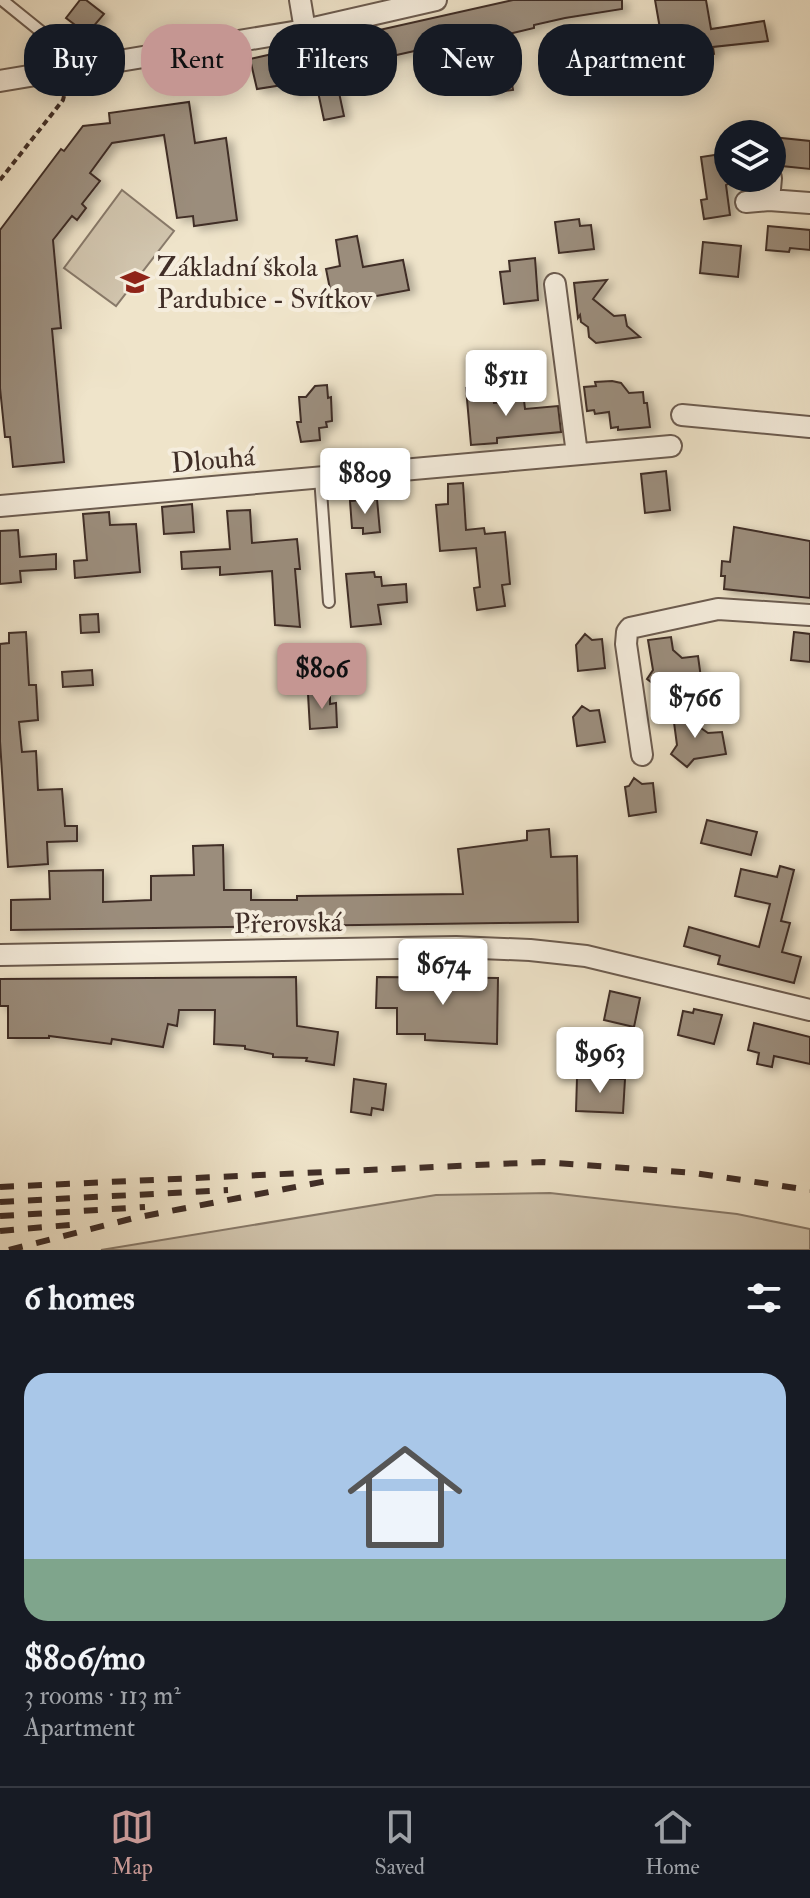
<!DOCTYPE html>
<html lang="en">
<head>
<meta charset="utf-8">
<style>
	body { margin:0; font-family:"IM FELL Double Pica",serif; background:#242831; color:#f1f3f6; height:100vh; display:flex; flex-direction:column; font-size:30px; white-space:nowrap }
	* { box-sizing:border-box; margin:0 }
	p { font-size:26px; color:#9ea1a6 }
	.icon { flex:none; width:44px; height:44px; fill:none; stroke:currentColor; stroke-width:2; stroke-linecap:round; stroke-linejoin:round }
	.map { position:relative; height:1250px; overflow:hidden }
	.panel { display:flex; flex-direction:column; background:#171b24; flex:1 }
	.panel>* { flex:none }
	.top-card { position:absolute; left:24px; top:24px; width:762px; height:72px; display:flex; gap:16px }
	.buttons { position:absolute; left:714px; top:120px; display:grid; gap:16px }
	.buttons a { display:grid; place-items:center; width:72px; height:72px; border-radius:50%; background:#171b24; box-shadow:0 4px 20px #0003; font-size:40px }
	.price { position:absolute; translate:-50% -68px; padding:0 18px; border-radius:8px; background:#fff; color:#222; font-size:26px; line-height:52px; filter:drop-shadow(0 2px 4px #0008) }
	.price::after { content:''; position:absolute; left:50%; top:48px; width:24px; height:18px; margin-left:-12px; background:inherit; clip-path:polygon(0 0,100% 0,50% 100%) }
	.price.current { background:#c59692; color:#111 }
	ul { padding:0; list-style:none }
	li { display:grid; align-content:center; gap:16px; height:424px; padding:0 24px }
	li+li { border-top:2px solid #363941 }
	li span { display:grid; place-items:center; height:248px; border-radius:24px; color:#555 }
	li>.icon { margin-inline-start:auto }
	span .icon { width:144px; height:144px; fill:#fffc; stroke-width:1 }
	li b { font-size:34px }
	h2 { display:flex; justify-content:space-between; align-items:center; height:96px; padding:0 24px; font-size:34px }
	.chip { padding:0 28px; border-radius:32px; background:#171b24; box-shadow:0 4px 20px #0003; font-size:28px; line-height:72px }
	.chip.current { background:#c59692; color:#111 }
	.menu { display:flex; justify-content:space-around; align-items:center; height:112px; border-top:2px solid #363941; background:#171b24; font-size:22px; color:#9ea1a6 }
	.menu a { display:grid; justify-items:center; gap:4px }
	.menu .current { color:#c59692 }
	.map>svg:first-child { display:block }
</style>
</head>
<body>
<div class="map">
<svg width="810" height="1250" viewBox="0 0 810 1250">
	<defs>
		<filter id="shadow"><feDropShadow dx="6" dy="3.5" stdDeviation="4" flood-color="#0004"/></filter>
	</defs>
	<rect width="100%" height="100%" fill="#efe4ca"/>
	<filter id="stains"><feTurbulence type="fractalNoise" baseFrequency=".0025" numOctaves="4"/><feColorMatrix values="0 0 0 0 .2 0 0 0 0 .09 0 0 0 0 .02 0 0 0 .5 -.17"/></filter>
	<radialGradient id="worn" r=".72"><stop offset=".6" stop-color="#630" stop-opacity="0"/><stop offset="1" stop-color="#630" stop-opacity=".3"/></radialGradient>
	<!-- green -->
	<path fill="#d1c5ae" stroke="#887a6a" stroke-width="2" d="M 122,190 L 174,231 L 116,306 L 64,268 Z
		M 550,1193 L 737,1214 L 810,1229 L 810,1250 L 101,1250 L 436,1195 Z"/>
	<!-- building -->
	<path fill="#9b8d7c" stroke="#402e27" stroke-width="2" filter="url(#shadow)" d="M 80,0 L 86,0 L 104,14 L 87,34 L 66,18 Z
		M 513,0 L 622,0 L 622,9 L 565,18 L 534,25 L 534,28 L 496,37 L 495,32 L 442,44 L 443,51 L 420,56 L 419,50 L 334,69 L 344,116 L 324,120 L 317,87 L 291,93 L 289,84 L 257,89 L 250,59 Z
		M 655,0 L 706,0 L 711,29 L 764,21 L 768,41 L 713,47 L 714,54 L 693,57 L 690,36 L 662,40 Z
		M 627,46 L 629,61 L 616,63 L 618,71 L 598,74 L 595,51 Z
		M 510,71 L 513,90 L 490,93 L 487,75 Z
		M 189,102 L 195,143 L 226,138 L 237,220 L 194,226 L 193,216 L 177,218 L 164,135 L 112,143 L 90,173 L 100,181 L 82,204 L 86,208 L 77,220 L 72,216 L 53,240 L 61,328 L 52,329 L 64,462 L 13,467 L 10,437 L 5,437 L 0,388 L 0,230 L 61,149 L 64,151 L 83,126 L 110,123 L 109,113 Z
		M 772,137 L 810,141 L 810,169 L 772,165 Z
		M 728,153 L 728,184 L 726,185 L 730,215 L 704,219 L 701,200 L 707,199 L 701,157 Z
		M 579,219 L 580,226 L 591,225 L 594,249 L 559,253 L 555,222 Z
		M 768,226 L 810,230 L 810,250 L 790,248 L 789,252 L 766,250 Z
		M 357,236 L 363,267 L 403,260 L 409,290 L 333,304 L 326,269 L 340,266 L 336,240 Z
		M 703,242 L 741,246 L 738,277 L 700,273 Z
		M 535,258 L 538,300 L 504,304 L 500,272 L 510,271 L 509,261 Z
		M 607,280 L 593,299 L 614,316 L 625,315 L 627,326 L 640,337 L 596,343 L 589,337 L 588,327 L 581,322 L 580,315 L 578,318 L 574,283 Z
		M 612,381 L 621,383 L 629,393 L 643,392 L 644,403 L 647,403 L 650,427 L 618,430 L 618,427 L 611,428 L 609,412 L 595,414 L 594,410 L 587,411 L 584,387 L 596,386 L 595,382 Z
		M 327,385 L 328,398 L 331,397 L 332,421 L 326,422 L 327,427 L 319,428 L 320,440 L 301,442 L 297,422 L 301,422 L 299,397 L 306,397 L 315,386 Z
		M 492,385 L 494,403 L 524,400 L 525,409 L 558,406 L 561,432 L 497,438 L 497,443 L 471,445 L 466,388 Z
		M 666,471 L 670,510 L 645,513 L 641,474 Z
		M 463,483 L 466,530 L 484,528 L 485,534 L 505,532 L 510,584 L 502,585 L 505,606 L 477,610 L 474,588 L 480,587 L 476,548 L 440,551 L 436,505 L 448,504 L 448,484 Z
		M 377,499 L 380,532 L 363,534 L 363,528 L 352,528 L 350,501 Z
		M 192,504 L 194,532 L 164,534 L 162,507 Z
		M 250,510 L 252,543 L 297,539 L 300,569 L 295,569 L 300,627 L 275,625 L 272,571 L 220,575 L 220,567 L 182,569 L 181,552 L 230,549 L 227,511 Z
		M 109,512 L 110,525 L 136,524 L 140,572 L 75,578 L 74,561 L 87,560 L 83,514 Z
		M 734,527 L 810,541 L 810,598 L 724,589 L 725,576 L 721,576 L 722,561 L 730,562 Z
		M 18,530 L 20,557 L 56,554 L 56,569 L 20,571 L 21,582 L 0,584 L 0,531 Z
		M 374,572 L 375,577 L 381,577 L 382,586 L 406,584 L 407,602 L 378,605 L 381,624 L 351,627 L 346,574 Z
		M 98,614 L 99,632 L 81,633 L 80,615 Z
		M 26,632 L 29,685 L 36,685 L 38,720 L 19,722 L 22,752 L 36,751 L 38,790 L 62,789 L 65,826 L 77,826 L 77,841 L 47,842 L 48,864 L 8,867 L 0,741 L 0,644 L 9,643 L 9,633 Z
		M 794,632 L 810,634 L 810,662 L 791,660 Z
		M 585,634 L 592,640 L 602,639 L 605,668 L 578,671 L 576,645 Z
		M 671,637 L 673,650 L 682,658 L 698,656 L 701,678 L 669,683 L 663,691 L 647,679 L 653,670 L 648,640 Z
		M 92,670 L 93,685 L 63,687 L 62,672 Z
		M 330,693 L 330,704 L 336,703 L 337,727 L 310,729 L 308,694 Z
		M 582,706 L 590,711 L 599,710 L 605,742 L 577,746 L 573,717 Z
		M 695,713 L 698,726 L 708,733 L 722,732 L 726,754 L 694,759 L 687,767 L 671,754 L 677,745 L 673,715 Z
		M 634,778 L 642,784 L 653,783 L 656,812 L 629,816 L 625,787 L 629,786 Z
		M 707,820 L 757,832 L 751,855 L 701,843 Z
		M 549,829 L 551,857 L 577,856 L 578,922 L 11,930 L 11,900 L 50,899 L 49,871 L 103,870 L 103,902 L 151,900 L 151,876 L 194,875 L 193,846 L 223,845 L 224,890 L 251,890 L 251,900 L 297,900 L 297,896 L 463,894 L 458,849 L 527,840 L 527,831 Z
		M 780,866 L 794,870 L 781,921 L 790,923 L 782,952 L 801,957 L 794,983 L 718,964 L 720,956 L 684,946 L 689,927 L 759,947 L 770,904 L 735,896 L 741,869 L 777,877 Z
		M 296,977 L 297,1026 L 338,1032 L 334,1065 L 306,1061 L 307,1058 L 273,1057 L 273,1054 L 245,1049 L 245,1046 L 214,1044 L 215,1010 L 179,1010 L 177,1026 L 168,1024 L 163,1047 L 112,1039 L 111,1044 L 49,1036 L 49,1038 L 8,1038 L 8,1006 L 0,1006 L 0,979 Z
		M 377,977 L 498,978 L 497,1044 L 425,1040 L 425,1034 L 397,1034 L 397,1008 L 376,1008 Z
		M 610,991 L 640,998 L 634,1027 L 604,1020 Z
		M 694,1009 L 722,1015 L 714,1044 L 678,1035 L 683,1011 L 693,1013 Z
		M 754,1023 L 810,1037 L 810,1064 L 774,1056 L 772,1067 L 757,1064 L 759,1053 L 748,1050 Z
		M 577,1078 L 625,1079 L 623,1113 L 576,1111 Z
		M 354,1079 L 386,1084 L 383,1110 L 372,1108 L 371,1115 L 351,1112 Z"/>
	<g fill="none" stroke-linecap="round" stroke-linejoin="round">
		<defs>
			<path id="lane" d="M 2,0 L 54,42 L 59,48 L 64,70
				M 320,477 L 329,602"/>
			<path id="street" d="M 300,0 L 305,30
				M 0,81 L 305,30 L 436,0
				M 769,200 L 771,178
				M 746,202 L 769,200 L 810,203
				M 555,284 L 577,454
				M 682,415 L 810,427
				M 0,506 L 671,446
				M 642,755 L 626,644 L 627,632 L 630,628 L 718,609 L 810,615
				M 0,955 L 456,947 L 530,950 L 586,956 L 810,1010"/>
		</defs>
		<!-- lane casing -->
		<use href="#lane" stroke="#6c5c50" stroke-width="14"/>
		<!-- street casing -->
		<use href="#street" stroke="#6c5c50" stroke-width="24"/>
		<!-- path -->
		<path stroke="#402e27" stroke-width="4" stroke-dasharray="6 4" stroke-linecap="butt" d="M 0,180 L 63,100 L 66,88"/>
		<!-- lane -->
		<use href="#lane" stroke="#f5eddd" stroke-width="10"/>
		<!-- street -->
		<use href="#street" stroke="#f5eddd" stroke-width="20"/>
		<!-- rail -->
		<path stroke="#402e27" stroke-width="6" stroke-dasharray="14 14" stroke-linecap="butt" d="M 0,1187 L 543,1162 L 694,1173 L 810,1190
			M 0,1202 L 228,1190
			M 0,1216 L 145,1207
			M 0,1231 L 80,1224
			M 9,1250 L 134,1218 L 337,1179"/>
	</g>
	<!-- icons -->
	<defs>
		<symbol id="school-bare" viewBox="-9 -9 18 18"><path d="M0-5L7-2L0 1L-7-2ZM-4 1L0 2.5L4 1V4Q0 6-4 4Z" fill="#8f2418" stroke="#f5eddd" stroke-width="2.5" paint-order="stroke"/></symbol>
	</defs>
	<g fill-rule="evenodd">
		<use href="#school-bare" x="115" y="262" width="40" height="40"/>
	</g>
	<g text-anchor="middle" stroke-width="8" stroke-linejoin="round" paint-order="stroke">
		<!-- poi labels -->
		<g font-size="28" fill="#402e27" stroke="#f5eddd" text-anchor="start">
			<text x="157" y="276">Základní škola<tspan x="157" dy="32">Pardubice - Svítkov</tspan></text>
		</g>
		<!-- street labels -->
		<g font-size="28" fill="#402e27" stroke="#f5eddd">
			<text transform="translate(213 459) rotate(-5)" y="10">Dlouhá</text>
			<text transform="translate(288 922) rotate(-1)" y="10">Přerovská</text>
		</g>
	</g>
	<rect width="100%" height="100%" filter="url(#stains)"/>
	<rect width="100%" height="100%" fill="url(#worn)"/>
</svg>
<div class="buttons">
<a><svg class="icon" aria-label="layers" viewBox="0 0 24 24"><path d="M12 4l9 5-9 5-9-5zM3 14l9 5 9-5"/></svg></a>
</div>
<b class="price" style="left:506px;top:418px">$511</b>
<b class="price" style="left:365px;top:516px">$809</b>
<b class="price current" style="left:322px;top:711px">$806</b>
<b class="price" style="left:695px;top:740px">$766</b>
<b class="price" style="left:443px;top:1007px">$674</b>
<b class="price" style="left:600px;top:1095px">$963</b>
<div class="top-card">
<a class="chip">Buy</a>
<a class="chip current">Rent</a>
<a class="chip">Filters</a>
<a class="chip">New</a>
<a class="chip">Apartment</a>
</div>
</div>
<section class="panel">
<h2>6 homes<svg class="icon" aria-label="filters" viewBox="0 0 24 24"><path d="M4 7h16M4 17h16"/><circle cx="9" cy="7" r="2"/><circle cx="15" cy="17" r="2"/></svg></h2>
<ul>
<li><span style="background:linear-gradient(#a9c7e8 75%,#7fa58c 0)"><svg class="icon" aria-label="home" viewBox="0 0 24 24"><path d="M3 11l9-7 9 7M6 9v11h12V9"/></svg></span><div><b>$806/mo</b><p>3 rooms · 113 m²</p><p>Apartment</p></div></li>
</ul>
</section>
<nav class="menu">
<a class="current"><svg class="icon" aria-label="map" viewBox="0 0 24 24"><path d="M3 6l6-2 6 2 6-2v14l-6 2-6-2-6 2zM9 4v14M15 6v14"/></svg>Map</a>
<a><svg class="icon" aria-label="saved" viewBox="0 0 24 24"><path d="M7 4h10v16l-5-4-5 4z"/></svg>Saved</a>
<a><svg class="icon" aria-label="home" viewBox="0 0 24 24"><path d="M3 11l9-7 9 7M6 9v11h12V9"/></svg>Home</a>
</nav>
</body>
</html>
